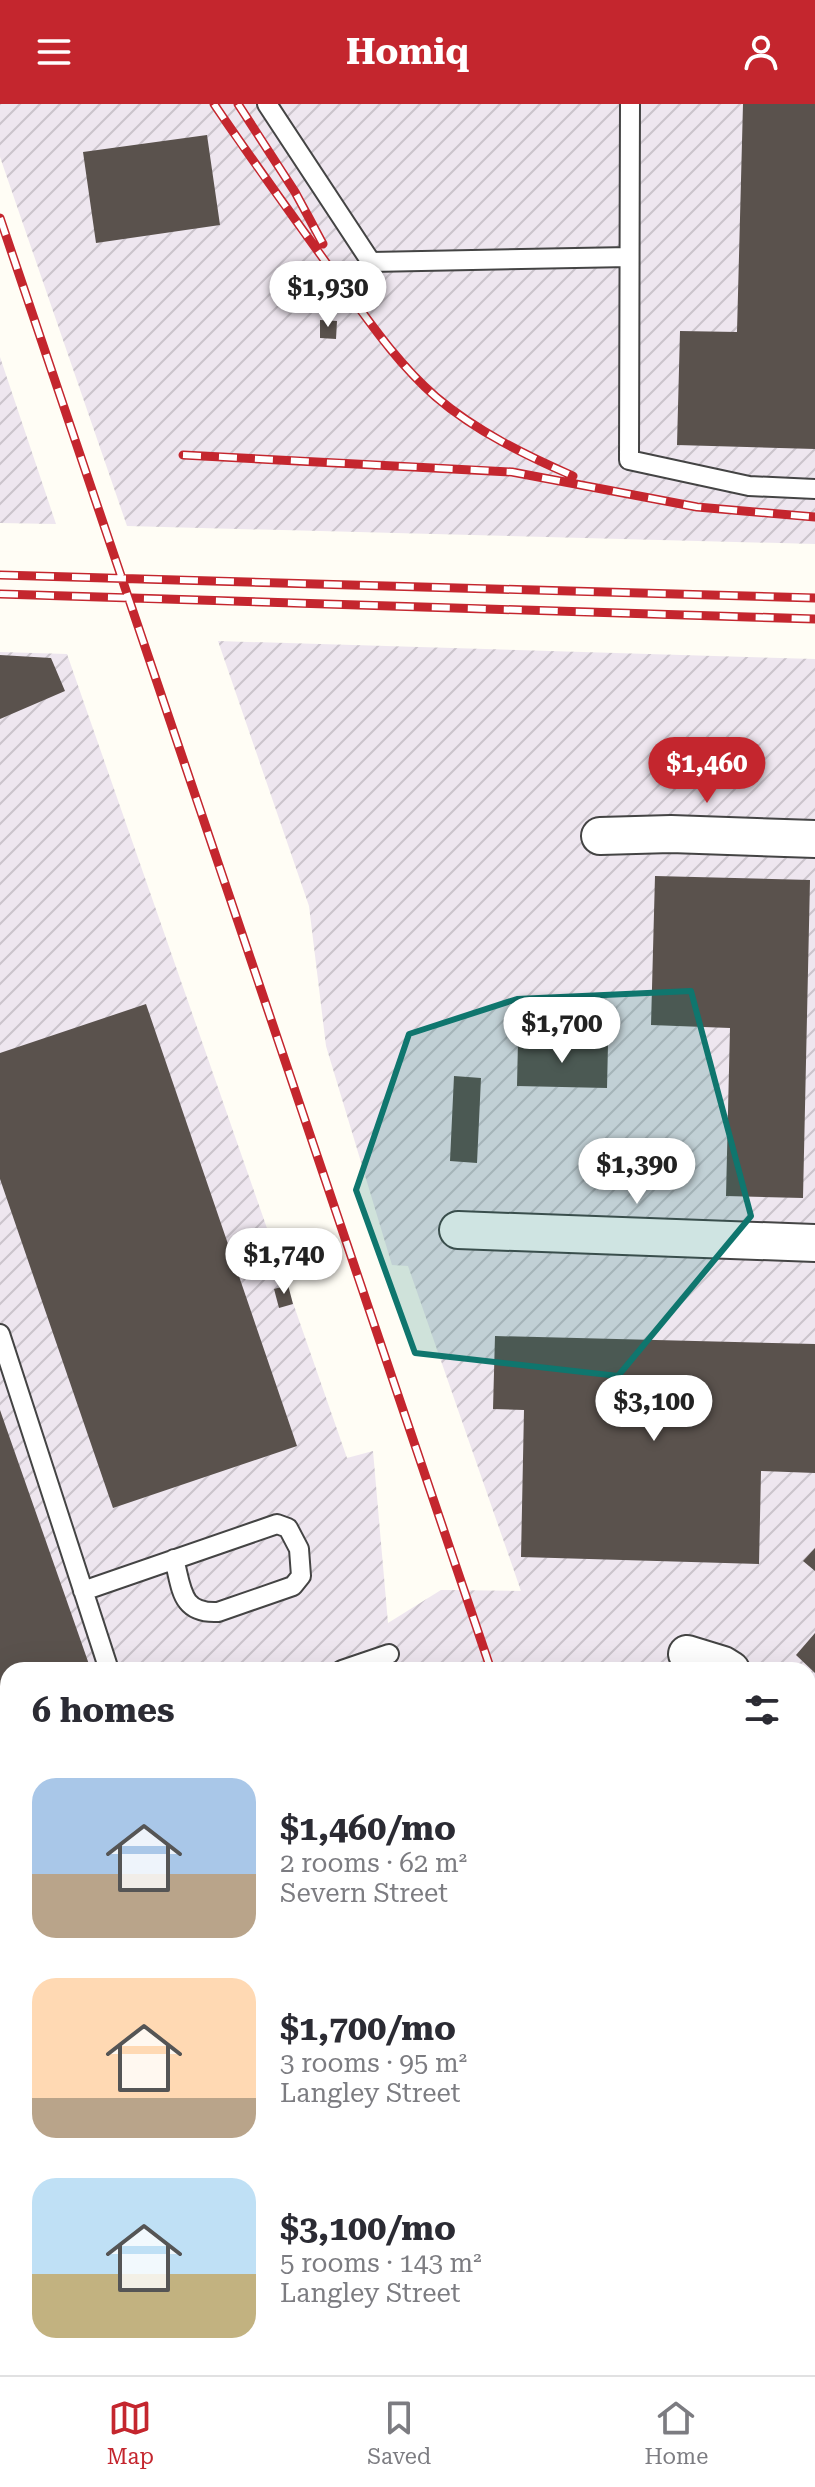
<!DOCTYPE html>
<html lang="en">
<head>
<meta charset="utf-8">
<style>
	body { margin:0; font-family:"Roboto Serif",serif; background:#f2f2f3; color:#2b2b33; height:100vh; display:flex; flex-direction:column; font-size:30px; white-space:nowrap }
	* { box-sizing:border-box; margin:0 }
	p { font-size:26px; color:#7c7c81 }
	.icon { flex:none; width:44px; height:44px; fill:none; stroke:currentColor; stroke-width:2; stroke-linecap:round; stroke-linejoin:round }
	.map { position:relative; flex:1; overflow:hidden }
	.details { position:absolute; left:0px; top:1558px; width:816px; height:714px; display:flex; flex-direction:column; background:#fff; border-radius:24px 24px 0 0; box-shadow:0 8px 32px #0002 }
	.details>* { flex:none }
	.price { position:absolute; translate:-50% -68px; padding:0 18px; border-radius:28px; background:#fff; color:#222; font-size:26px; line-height:52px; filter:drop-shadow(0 2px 4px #0008) }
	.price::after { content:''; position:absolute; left:50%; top:48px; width:24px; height:18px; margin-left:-12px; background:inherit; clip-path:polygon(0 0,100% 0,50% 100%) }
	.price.on { background:#c4262e; color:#fff }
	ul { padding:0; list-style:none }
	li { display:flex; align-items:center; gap:24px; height:200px; padding:0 32px }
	li span { display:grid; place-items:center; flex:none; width:224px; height:160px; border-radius:24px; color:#555 }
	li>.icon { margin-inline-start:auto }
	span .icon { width:96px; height:96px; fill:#fffc; stroke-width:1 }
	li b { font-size:34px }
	h2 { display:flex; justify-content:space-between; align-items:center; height:96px; padding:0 32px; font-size:34px }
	header { display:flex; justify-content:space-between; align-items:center; height:104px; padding:0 32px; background:#c4262e; color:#fff; font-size:36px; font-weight:700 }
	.dock { display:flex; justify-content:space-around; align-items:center; height:112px; border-top:2px solid #e1e1e2; background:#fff; font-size:22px; color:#7c7c81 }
	.dock a { display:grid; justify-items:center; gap:4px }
	.dock .on { color:#c4262e }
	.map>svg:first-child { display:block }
</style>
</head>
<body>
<header><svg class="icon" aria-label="menu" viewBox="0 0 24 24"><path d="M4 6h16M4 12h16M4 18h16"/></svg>Homiq<svg class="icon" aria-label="person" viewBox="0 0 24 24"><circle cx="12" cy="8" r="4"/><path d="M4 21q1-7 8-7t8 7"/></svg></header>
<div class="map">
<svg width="815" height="2271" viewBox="0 0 815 2271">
	<defs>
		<pattern id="industrial-furrows" width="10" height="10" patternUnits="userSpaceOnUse" patternTransform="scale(2)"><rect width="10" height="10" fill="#eee6ef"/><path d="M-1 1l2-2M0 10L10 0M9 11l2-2" fill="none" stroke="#cbc4cc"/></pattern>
	</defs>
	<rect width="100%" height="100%" fill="#fffdf5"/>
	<!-- industrial -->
	<path fill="url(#industrial-furrows)" d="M 0,0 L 815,0 L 815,440 L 127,422 L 0,53 Z
		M 0,253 L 56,420 L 0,419 Z
		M 218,537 L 815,555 L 815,2271 L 790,2271 L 788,2264 L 808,2264 L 808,1566 L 540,1564 L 533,1566 L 8,1566 L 8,2264 L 630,2264 L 632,2271 L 0,2271 L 0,548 L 67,550 L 347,1354 L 373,1347 L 388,1519 L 441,1486 L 521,1487 L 408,1162 L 392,1161 L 326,942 L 309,802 Z"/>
	<!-- building -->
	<path fill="#5a524d" d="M 743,0 L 815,0 L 815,345 L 677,341 L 680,227 L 737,228 Z
		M 207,31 L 220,121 L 96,139 L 83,48 Z
		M 320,216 L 337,217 L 336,235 L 320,234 Z
		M 0,551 L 51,554 L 65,587 L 0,615 Z
		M 655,772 L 810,776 L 803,1094 L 726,1092 L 730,924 L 651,921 Z
		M 146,900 L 297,1342 L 113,1404 L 0,1075 L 0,949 Z
		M 518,937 L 608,940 L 607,984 L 517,982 Z
		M 454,972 L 481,974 L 477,1059 L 450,1057 Z
		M 288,1181 L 293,1200 L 279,1204 L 274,1185 Z
		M 495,1232 L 815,1240 L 815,1369 L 761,1367 L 759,1460 L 521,1453 L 524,1306 L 493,1305 Z
		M 0,1306 L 91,1566 L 8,1566 L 8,1628 L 0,1631 Z
		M 815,1444 L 815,1467 L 803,1457 Z
		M 815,1529 L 815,1569 L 796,1551 Z
		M 808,1937 L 815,1938 L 815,1976 L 808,1975 Z
		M 0,1973 L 8,1995 L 8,2017 L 0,2020 Z
		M 808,1998 L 815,1999 L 815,2024 L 808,2023 Z
		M 109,2264 L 166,2264 L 166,2265 L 147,2271 L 112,2271 Z
		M 239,2264 L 241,2271 L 220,2271 L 220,2270 Z"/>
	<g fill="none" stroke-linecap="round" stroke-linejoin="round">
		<defs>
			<path id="lane" d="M 267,0 L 371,158 L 629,153
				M 630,0 L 629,356 L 749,382 L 815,385
				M 0,1230 L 109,1566
				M 83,1487 L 277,1420 L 288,1424 L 299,1445 L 301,1472 L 293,1482 L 218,1508 C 180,1510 182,1484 174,1455
				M 342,1566 L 389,1550
				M 0,1683 L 8,1681
				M 0,2121 L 8,2118
				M 501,2264 L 503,2271"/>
			<path id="street" d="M 600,732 L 671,730 L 815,735
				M 458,1126 L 815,1139
				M 687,1550 L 723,1561 L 731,1566
				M 808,1623 L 815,1628
				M 808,1740 L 815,1732
				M 342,2264 L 344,2271"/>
		</defs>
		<!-- lane casing -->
		<use href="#lane" stroke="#444" stroke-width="22"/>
		<!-- street casing -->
		<use href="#street" stroke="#444" stroke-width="40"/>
		<!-- lane -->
		<use href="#lane" stroke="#fff" stroke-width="18"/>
		<!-- street -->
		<use href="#street" stroke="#fff" stroke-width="36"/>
		<defs>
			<path id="rail" d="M 214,0 C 254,59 296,117 338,175 C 368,216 397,259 436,293 C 476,327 525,351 573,372
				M 238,0 L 295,88 L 323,140
				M 0,114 L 491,1566
				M 183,351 L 512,368 L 697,403 L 815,413
				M 0,471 L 815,494
				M 0,490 L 815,515
				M 729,2264 L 731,2271"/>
		</defs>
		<!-- rail casing -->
		<use href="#rail" stroke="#c4262e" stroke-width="9"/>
		<!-- rail -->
		<use href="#rail" stroke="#fff" stroke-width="6" stroke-dasharray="18" stroke-linecap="butt"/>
	</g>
	<!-- marked area -->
	<path fill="#0f766e" fill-opacity="0.2" stroke="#0f766e" stroke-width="6" stroke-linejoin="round" d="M 691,887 L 751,1112 L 618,1272 L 415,1249 L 356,1086 L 409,930 L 517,895 Z"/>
</svg>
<b class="price" style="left:328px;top:225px">$1,930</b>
<b class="price on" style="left:707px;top:701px">$1,460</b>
<b class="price" style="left:562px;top:961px">$1,700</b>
<b class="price" style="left:637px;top:1102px">$1,390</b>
<b class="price" style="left:284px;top:1192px">$1,740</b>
<b class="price" style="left:654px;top:1339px">$3,100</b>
<section class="details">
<h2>6 homes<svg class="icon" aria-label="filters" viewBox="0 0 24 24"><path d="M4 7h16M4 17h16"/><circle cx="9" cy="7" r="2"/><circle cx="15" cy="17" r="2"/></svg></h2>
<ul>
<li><span style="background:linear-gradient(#a9c7e8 60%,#b9a48a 0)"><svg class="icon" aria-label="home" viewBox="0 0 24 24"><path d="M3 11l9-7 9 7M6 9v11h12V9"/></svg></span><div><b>$1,460/mo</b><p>2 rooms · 62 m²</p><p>Severn Street</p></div></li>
<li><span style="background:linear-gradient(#ffd9b3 75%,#b9a48a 0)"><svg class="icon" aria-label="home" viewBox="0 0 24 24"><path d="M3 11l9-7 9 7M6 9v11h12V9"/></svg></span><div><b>$1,700/mo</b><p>3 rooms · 95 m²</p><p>Langley Street</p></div></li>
<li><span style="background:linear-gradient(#bfe0f5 60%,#c2b280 0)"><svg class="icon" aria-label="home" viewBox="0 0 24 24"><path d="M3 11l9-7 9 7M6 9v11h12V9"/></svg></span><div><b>$3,100/mo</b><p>5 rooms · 143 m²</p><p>Langley Street</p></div></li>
</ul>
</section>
</div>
<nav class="dock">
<a class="on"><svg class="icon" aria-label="map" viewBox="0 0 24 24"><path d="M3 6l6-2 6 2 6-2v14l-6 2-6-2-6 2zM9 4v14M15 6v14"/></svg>Map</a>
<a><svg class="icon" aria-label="saved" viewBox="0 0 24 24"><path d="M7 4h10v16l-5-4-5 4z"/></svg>Saved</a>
<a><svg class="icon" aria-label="home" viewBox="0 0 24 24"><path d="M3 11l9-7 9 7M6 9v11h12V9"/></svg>Home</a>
</nav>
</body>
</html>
